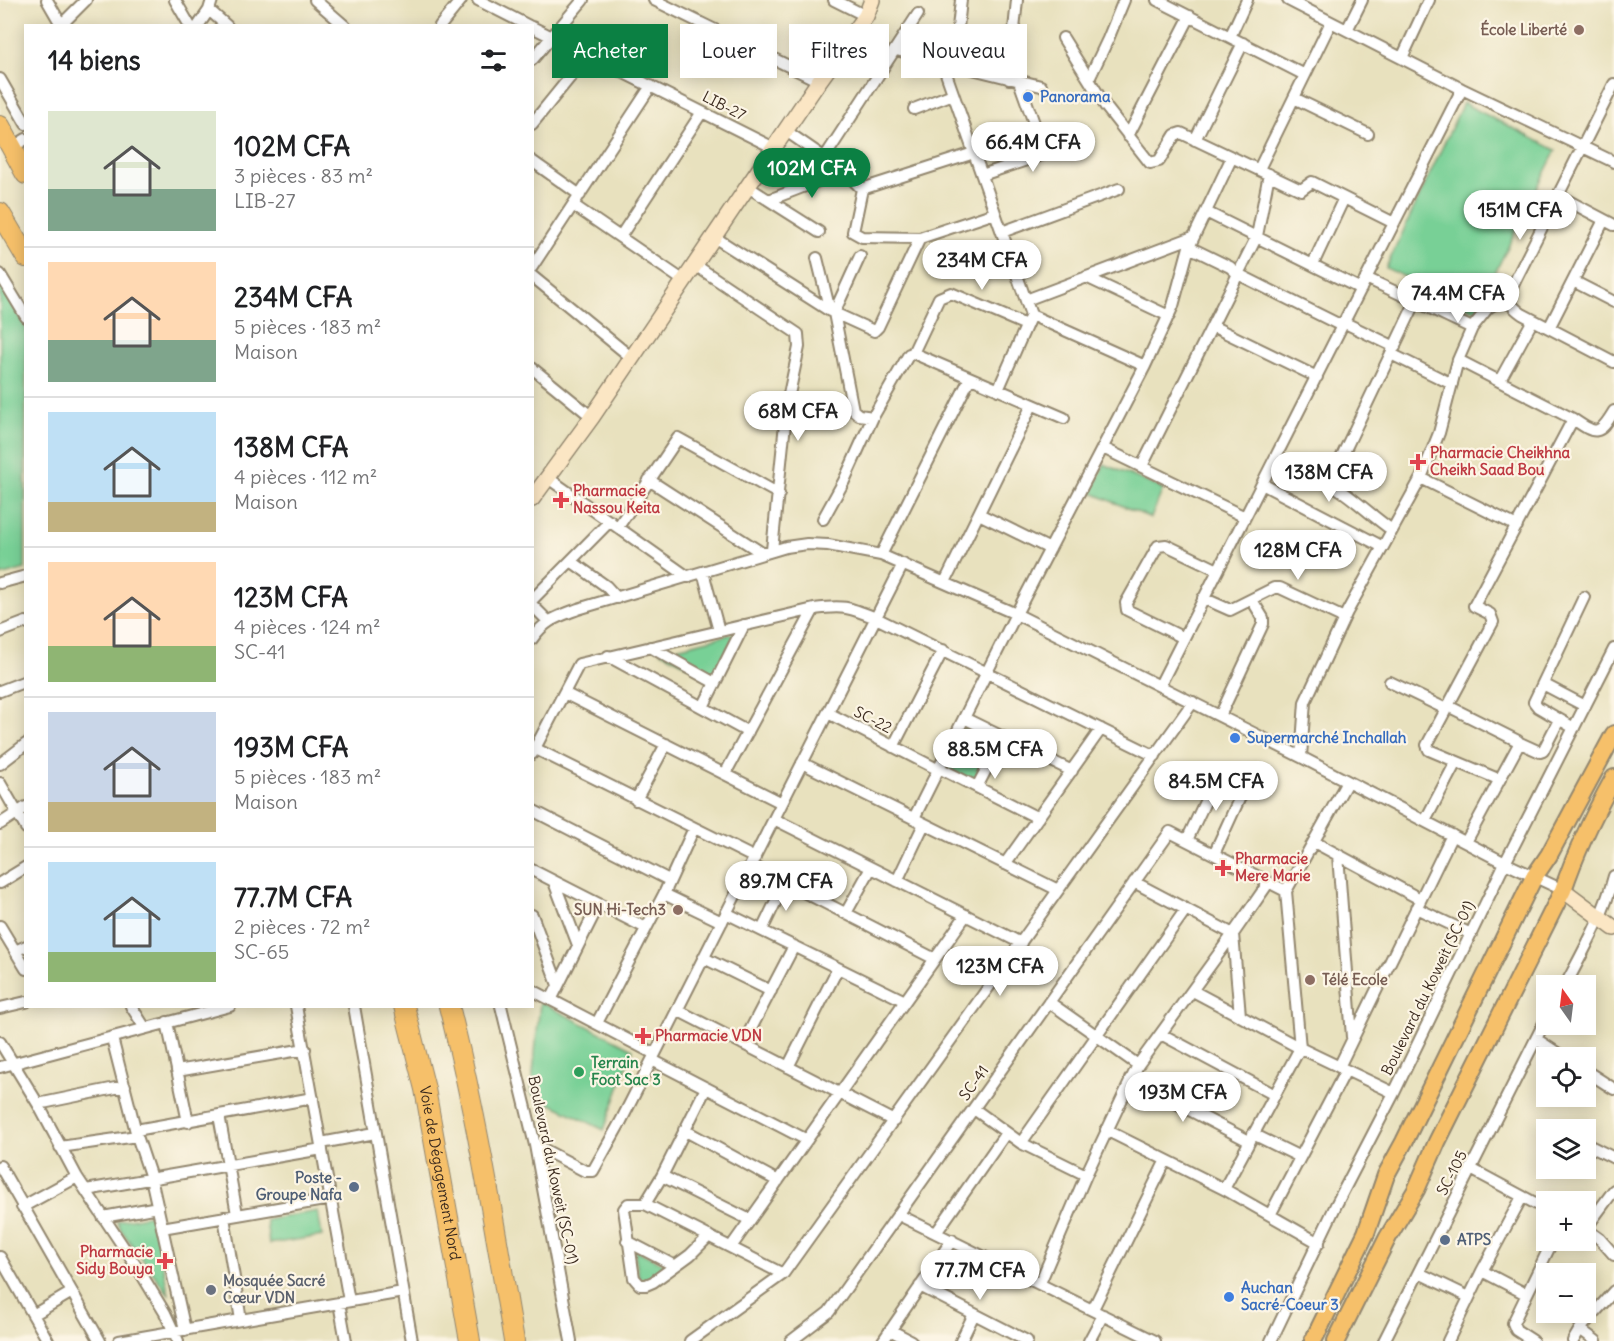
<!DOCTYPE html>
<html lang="fr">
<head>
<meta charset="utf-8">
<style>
	body { margin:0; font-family:Delius,sans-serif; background:#f6f6f6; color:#202124; height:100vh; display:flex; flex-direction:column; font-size:22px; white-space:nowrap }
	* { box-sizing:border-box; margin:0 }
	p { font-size:20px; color:#757577 }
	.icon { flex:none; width:33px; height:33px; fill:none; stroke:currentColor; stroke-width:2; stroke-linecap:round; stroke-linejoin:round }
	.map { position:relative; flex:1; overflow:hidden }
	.panel { position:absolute; left:24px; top:24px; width:510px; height:984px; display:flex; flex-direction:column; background:#fff; border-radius:0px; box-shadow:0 3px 15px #0003 }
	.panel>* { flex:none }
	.guide { position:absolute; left:552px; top:24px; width:570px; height:54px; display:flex; gap:12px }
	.needle { width:39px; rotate:346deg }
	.buttons { position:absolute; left:1536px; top:975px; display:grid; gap:12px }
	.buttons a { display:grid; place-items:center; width:60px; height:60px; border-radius:0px; background:#fff; box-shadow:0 3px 15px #0003; font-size:30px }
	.price { position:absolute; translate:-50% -51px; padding:0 14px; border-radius:21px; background:#fff; color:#222; font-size:20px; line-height:39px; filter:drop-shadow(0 2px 3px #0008) }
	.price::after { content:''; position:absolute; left:50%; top:36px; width:18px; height:14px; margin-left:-9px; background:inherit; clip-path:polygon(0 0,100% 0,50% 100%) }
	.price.selected { background:#0b8043; color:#fff }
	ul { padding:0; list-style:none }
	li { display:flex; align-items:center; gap:18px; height:150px; padding:0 24px }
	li+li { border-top:2px solid #e0e0e0 }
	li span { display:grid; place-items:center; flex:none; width:168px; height:120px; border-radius:0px; color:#555 }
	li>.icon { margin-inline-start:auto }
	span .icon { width:72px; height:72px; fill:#fffc; stroke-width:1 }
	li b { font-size:26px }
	h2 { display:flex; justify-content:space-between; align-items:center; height:72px; padding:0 24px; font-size:26px }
	.chip { padding:0 21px; border-radius:0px; background:#fff; box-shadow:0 3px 15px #0003; font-size:21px; line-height:54px }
	.chip.selected { background:#0b8043; color:#fff }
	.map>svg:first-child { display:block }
</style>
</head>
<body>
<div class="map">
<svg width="1614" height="1341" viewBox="0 0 1614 1341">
	<rect width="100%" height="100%" fill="#fcf5e5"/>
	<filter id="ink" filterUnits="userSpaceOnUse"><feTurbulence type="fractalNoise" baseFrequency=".0167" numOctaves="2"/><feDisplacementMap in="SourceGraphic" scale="12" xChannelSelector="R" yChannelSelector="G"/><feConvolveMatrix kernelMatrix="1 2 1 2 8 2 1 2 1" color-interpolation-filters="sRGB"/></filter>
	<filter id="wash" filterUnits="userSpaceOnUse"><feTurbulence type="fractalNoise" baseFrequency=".008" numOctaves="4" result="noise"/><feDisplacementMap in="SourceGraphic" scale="24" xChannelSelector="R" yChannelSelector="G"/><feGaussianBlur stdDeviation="1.35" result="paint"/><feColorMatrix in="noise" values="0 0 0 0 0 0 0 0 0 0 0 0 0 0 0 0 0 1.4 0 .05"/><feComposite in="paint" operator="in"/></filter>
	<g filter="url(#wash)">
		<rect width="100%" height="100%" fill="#e8e1be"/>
		<!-- green -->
		<path fill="#78d096" stroke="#5a7d5a" stroke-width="1.5" d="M 1463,103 L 1556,150 L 1476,311 L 1386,268 Z
			M 0,282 L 26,327 L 25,569 L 0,576 Z
			M 1104,464 L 1163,489 L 1151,518 L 1092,493 Z
			M 736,633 L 712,677 L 661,652 Z
			M 965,722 L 1002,741 L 978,784 L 942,765 Z
			M 540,1002 L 633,1049 L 604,1130 L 531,1094 Z
			M 318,1211 L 322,1236 L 269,1244 L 266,1220 Z
			M 152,1215 L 169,1295 L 121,1230 L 117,1221 Z
			M 634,1249 L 664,1264 L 665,1267 L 651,1279 L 639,1278 Z"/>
	</g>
	<g filter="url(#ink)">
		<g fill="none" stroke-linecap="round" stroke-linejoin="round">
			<defs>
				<path id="street" d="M 47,0 L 62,26
					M 175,0 L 190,26
					M 315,0 L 345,26
					M 478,0 L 529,26
					M 654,0 L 819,81
					M 834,0 L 866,16
					M 1157,0 L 1305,75
					M 1288,0 L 1462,89 L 1614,162
					M 209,10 L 227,26
					M 61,25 L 86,0
					M 198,26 L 209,10 L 212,0
					M 440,26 L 461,0
					M 532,27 L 774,148
					M 1347,30 L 1362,0
					M 1230,37 L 1247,0
					M 1063,38 L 1106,107 L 1150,163 L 1159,161 L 1175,135 L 1181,133 L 1301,190 L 1312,182 L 1394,223
					M 896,50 L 1041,86
					M 1402,58 L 1429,0
					M 532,60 L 583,0
					M 942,62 L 1031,315 L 998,390
					M 954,65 L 961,0
					M 0,79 L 26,124
					M 1009,79 L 1017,0
					M 1089,79 L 1108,39 L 1124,0
					M 1019,81 L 1045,154
					M 1614,84 L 1508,295 C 1510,305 1514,308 1522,314 L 1614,362
					M 1294,98 L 1368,134
					M 914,109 L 953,94
					M 532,124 L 588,55
					M 786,131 L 844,171 L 862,189
					M 1128,136 L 1190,16
					M 1195,140 L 1243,43
					M 18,144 L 26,139
					M 825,157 L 918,14
					M 532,161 L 580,195
					M 1259,169 L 1331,22
					M 982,175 L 1074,144
					M 748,187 L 819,232
					M 862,189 L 974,153
					M 862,189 L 853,232 L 862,237 L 920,238
					M 1559,196 L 1614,225
					M 769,200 L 844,171
					M 573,205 L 684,281
					M 1206,212 L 1361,289
					M 1002,232 L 1119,189
					M 620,237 L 702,112
					M 714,237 L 830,311 L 874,331 L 878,327 L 920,238 L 995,213
					M 1189,247 L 1230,267 L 1238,274 L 1342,326
					M 860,256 L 834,313 L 853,410 L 859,415 L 873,417 L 909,354 L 913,353 L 939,298 L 951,293 L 1026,325
					M 817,258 L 830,311
					M 1313,264 L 1344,198
					M 695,265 L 798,334 L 799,347 L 787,404 L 772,550
					M 532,267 L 651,86
					M 0,274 L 26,317
					M 532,276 L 632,358
					M 1086,277 L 1169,316
					M 1366,278 L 1472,328
					M 1573,281 L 1614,302
					M 1026,300 L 1193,237
					M 1031,315 L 1145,366
					M 1343,322 L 1395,347
					M 1212,326 L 1317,377
					M 1549,328 L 1604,220
					M 913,353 L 1064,418
					M 1391,354 L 1452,384
					M 1458,360 L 1573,419
					M 532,368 L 592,417
					M 1500,380 L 1533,320
					M 1103,448 L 1245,517
					M 1142,466 L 1257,236 L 1269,174
					M 548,478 L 688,577
					M 1421,478 L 1439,433 L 1458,360 L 1472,328 L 1488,308 L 1508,295
					M 649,480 L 762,553
					M 1262,484 L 1383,547
					M 979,514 L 1050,549
					M 823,519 L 844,481 L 873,417
					M 618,527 L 678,438 L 779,494
					M 1392,530 C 1372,516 1356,500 1336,487 L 1333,475 L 1416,301
					M 881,555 L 970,378
					M 571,561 L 606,586 L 617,598
					M 703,572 L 719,631
					M 945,582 L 1032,405
					M 0,583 L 26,576
					M 1203,598 L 1230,610 L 1274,588 L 1280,588 L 1344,618
					M 532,600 L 610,521
					M 532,605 L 548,621
					M 0,632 L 26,622
					M 1184,638 L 1127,610 L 1126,603 L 1158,546 L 1166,545 L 1218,570
					M 532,639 C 545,620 557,617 578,609 L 786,547 L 807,544 L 828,545 L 881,555 L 1016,614 L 1301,757 L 1505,863 L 1563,890
					M 650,647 L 715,683
					M 608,656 L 748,732
					M 1390,682 L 1446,709
					M 1543,684 L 1585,706
					M 1160,685 L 1462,89
					M 0,691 L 26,681
					M 564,693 L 782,803
					M 1448,706 L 1518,741 L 1519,744 L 1466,842
					M 703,707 L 744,625
					M 828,713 L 937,769
					M 1220,716 L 1263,624 L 1263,618 L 1252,600
					M 964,718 L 1072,771
					M 1574,728 L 1538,707 L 1534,702 L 1584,597
					M 1518,742 L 1540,752 L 1543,751 L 1559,720
					M 532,747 L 755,858
					M 893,747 L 943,650
					M 532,754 L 579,664 L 814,609 C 844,605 848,607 876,618 L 1155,756
					M 1301,757 L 1305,702 L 1347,612 L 1421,478 L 1517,526
					M 802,763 L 1058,890
					M 0,764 L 26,744
					M 939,768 L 1038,818
					M 725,774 L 814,609
					M 1498,779 L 1429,750 L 1427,745 L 1493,622 L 1490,614 L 1474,606 L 1573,419 C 1596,435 1599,436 1614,411
					M 0,783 L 26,828
					M 977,787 L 1003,737
					M 636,800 L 666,744
					M 532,810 L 669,880
					M 914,818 L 1016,614 L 1145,366 L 1173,306 L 1189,247 L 1232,157
					M 774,819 L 1021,943
					M 1425,821 L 1456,762
					M 0,824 L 26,807
					M 1187,840 L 1219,772 L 1246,784 L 1214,854
					M 1314,842 L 1420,899
					M 1338,855 L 1352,1037
					M 1005,864 L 1101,729
					M 751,865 L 935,959
					M 532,870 L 646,928
					M 897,881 L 924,824
					M 554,882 L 578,945
					M 1134,882 L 1233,934 L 1240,1016
					M 0,883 L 26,867
					M 664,894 L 722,922
					M 1416,908 L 1471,934
					M 726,913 L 905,1001
					M 846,913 L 871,868
					M 532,915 L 558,985
					M 0,926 L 26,969
					M 762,930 L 785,882
					M 15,951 L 26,946
					M 704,958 L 771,991
					M 1565,986 C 1584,950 1604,915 1614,876
					M 532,990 L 655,1054
					M 1193,991 L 1300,1048 L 1394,1093
					M 551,1000 L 599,904
					M 1049,1002 L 1138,1065
					M 131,1006 L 145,1028
					M 296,1006 L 349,1301
					M 354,1006 L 412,1341
					M 501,1006 L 535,1145 L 571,1341
					M 0,1008 L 26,1002
					M 677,1010 L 894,1121
					M 167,1022 L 188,1122
					M 597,1023 L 664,894 L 694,828
					M 1161,1034 L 1275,1095
					M 112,1038 L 137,1136 L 151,1178 L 185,1330
					M 1536,1039 L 1565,1058
					M 0,1042 L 38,1104 L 77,1177 L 142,1275 L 165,1313 L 178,1341
					M 743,1044 L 794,946
					M 652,1060 L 807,1140
					M 0,1067 L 230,1006
					M 788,1067 L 838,968
					M 1339,1067 L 1452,835
					M 177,1071 L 305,1049
					M 1586,1071 L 1614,1089
					M 1130,1079 L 1249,1141
					M 38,1104 L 125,1086
					M 974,1109 L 1021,1143 L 1086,1175
					M 219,1115 L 237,1214
					M 136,1130 L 313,1098
					M 684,1130 L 778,1181
					M 1106,1130 L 1224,1189 L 1319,1243
					M 1253,1134 L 1300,1157
					M 321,1143 L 375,1133
					M 1021,1143 L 1186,909
					M 1586,1144 L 1614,1158
					M 535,1145 L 585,1171 L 593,1171 L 621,1121 L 903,564
					M 60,1147 L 137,1136
					M 0,1166 L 100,1341
					M 1471,1169 L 1546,1209
					M 662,1176 L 750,1220
					M 1224,1189 L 1300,1048 L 1286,891 L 1347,782
					M 86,1190 L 322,1149
					M 645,1204 L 662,1176 L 706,1088
					M 22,1207 L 77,1177
					M 899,1215 L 1155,1341
					M 1270,1215 L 1346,1070
					M 103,1217 L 158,1207
					M 224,1217 L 241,1320
					M 162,1228 L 330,1199
					M 1586,1228 L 1614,1190
					M 1586,1229 L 1600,1239 L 1614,1255
					M 936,1233 L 1006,1133
					M 709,1236 L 690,1255 L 653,1282 L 646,1285 L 640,1285 L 634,1278 L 624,1209 L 628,1204 L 645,1204 L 783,1274
					M 627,1241 L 675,1266
					M 731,1247 L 966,915
					M 0,1257 L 48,1341
					M 1482,1271 L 1526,1294
					M 1419,1273 L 1469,1297
					M 1040,1283 L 1086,1175 L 1138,1065 L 1233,934 L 1269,882
					M 920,1286 L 1027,1341
					M 339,1303 L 346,1341
					M 1093,1309 L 1166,1160
					M 33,1315 L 72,1292
					M 1580,1329 L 1596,1341
					M 890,1330 L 911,1341
					M 119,1341 L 403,1292
					M 690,1341 L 783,1274 L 1193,702
					M 791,1341 L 829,1312 L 1170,832 L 1286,891
					M 883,1341 L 952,1240
					M 961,1341 L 974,1314
					M 1089,1341 L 1103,1315
					M 1271,1341 L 1336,1205 L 1394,1093 L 1505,863 L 1614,649
					M 1384,1341 L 1546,1019
					M 1448,1341 L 1482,1271 L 1522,1197
					M 1533,1341 L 1516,1330 L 1513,1323 L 1553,1240
					M 1573,1341 L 1580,1329 L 1614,1291"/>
				<path id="secondary" d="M 532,499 L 592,417 L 819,81 L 866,16 L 872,0
					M 1563,890 L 1614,928"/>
				<path id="primary" d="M 1313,1341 L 1366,1233 L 1386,1175 L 1404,1142 L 1534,877 L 1549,855 L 1614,734
					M 1336,1341 L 1388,1237 L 1416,1190 L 1437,1142 L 1563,890 C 1576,851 1594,814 1614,778"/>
				<g id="highway">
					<path d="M 0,126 L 26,174"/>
					<path d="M 0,213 L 26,257"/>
					<path id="s1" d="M 404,1006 L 425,1089 L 470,1341"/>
					<path d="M 449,1006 C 477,1117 495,1229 514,1341"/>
				</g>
			</defs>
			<!-- street casing -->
			<use href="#street" stroke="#92866e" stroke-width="14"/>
			<!-- secondary casing -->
			<use href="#secondary" stroke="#92866e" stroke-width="18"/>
			<!-- primary casing -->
			<use href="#primary" stroke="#92866e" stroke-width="20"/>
			<!-- highway casing -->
			<use href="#highway" stroke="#92866e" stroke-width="22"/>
			<!-- street -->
			<use href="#street" stroke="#fff" stroke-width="10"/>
			<!-- secondary -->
			<use href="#secondary" stroke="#fbe6c4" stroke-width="15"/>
			<!-- primary -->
			<use href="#primary" stroke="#f6c06b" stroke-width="16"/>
			<!-- highway -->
			<use href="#highway" stroke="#f6c06b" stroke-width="20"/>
		</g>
	</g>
	<!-- markers -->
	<g fill="#8d6e63" stroke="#fcf5e5" stroke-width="2">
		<circle cx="1579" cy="30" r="6"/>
		<circle cx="678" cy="910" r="6"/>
		<circle cx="1310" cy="980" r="6"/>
	</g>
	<g fill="#3f7fe0" stroke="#fcf5e5" stroke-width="2">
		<circle cx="1028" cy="97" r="6"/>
		<circle cx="1235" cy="738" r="6"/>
		<circle cx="1229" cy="1297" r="6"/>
	</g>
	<g fill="#e0444e" stroke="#fcf5e5" stroke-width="2">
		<path d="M1415 453h6v6h6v6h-6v6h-6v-6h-6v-6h6z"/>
		<path d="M558 491h6v6h6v6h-6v6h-6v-6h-6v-6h6z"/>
		<path d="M1220 859h6v6h6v6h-6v6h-6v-6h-6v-6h6z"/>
		<path d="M640 1027h6v6h6v6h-6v6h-6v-6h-6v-6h6z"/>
		<path d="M162 1252h6v6h6v6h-6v6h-6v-6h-6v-6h6z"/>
	</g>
	<circle fill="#2e9e5b" stroke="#fcf5e5" stroke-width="2" cx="579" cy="1072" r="6"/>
	<g fill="#5c6f8a" stroke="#fcf5e5" stroke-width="2">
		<circle cx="354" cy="1187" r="6"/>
		<circle cx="1445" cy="1240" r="6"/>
	</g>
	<circle fill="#6b7280" stroke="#fcf5e5" stroke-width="2" cx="211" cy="1290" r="6"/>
	<g text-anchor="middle" stroke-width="4.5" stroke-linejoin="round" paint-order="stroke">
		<!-- education labels -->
		<g font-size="15" font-weight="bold" fill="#785e54" stroke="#fcf5e5" text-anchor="end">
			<text x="1567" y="35">École Liberté</text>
			<text x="666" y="915">SUN Hi-Tech3</text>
			<text x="1322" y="985" text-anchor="start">Télé Ecole</text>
		</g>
		<!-- shop labels -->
		<g font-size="15" font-weight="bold" fill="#366cbe" stroke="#fcf5e5" text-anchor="start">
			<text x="1040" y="102">Panorama</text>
			<text x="1247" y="743">Supermarché Inchallah</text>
			<text x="1241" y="1293">Auchan<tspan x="1241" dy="17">Sacré-Coeur 3</tspan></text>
		</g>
		<!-- street labels -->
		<g font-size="15" fill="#3b2a1e" stroke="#fcf5e5">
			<text transform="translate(724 106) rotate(27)" y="5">LIB-27</text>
			<text transform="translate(873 720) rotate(27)" y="5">SC-22</text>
			<text transform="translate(1428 988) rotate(-64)" y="5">Boulevard du Koweit (SC-01)</text>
			<text transform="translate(974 1083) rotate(-55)" y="5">SC-41</text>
			<text transform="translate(553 1170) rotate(78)" y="5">Boulevard du Koweit (SC-01)</text>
			<text dy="5" stroke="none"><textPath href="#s1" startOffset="171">Voie de Dégagement Nord</textPath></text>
			<text transform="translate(1452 1173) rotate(-63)" y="5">SC-105</text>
		</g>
		<!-- health labels -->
		<g font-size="15" font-weight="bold" fill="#be3a42" stroke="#fcf5e5" text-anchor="start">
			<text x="1430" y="458">Pharmacie Cheikhna<tspan x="1430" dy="17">Cheikh Saad Bou</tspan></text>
			<text x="573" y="496">Pharmacie<tspan x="573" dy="17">Nassou Keita</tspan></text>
			<text x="1235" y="864">Pharmacie<tspan x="1235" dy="17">Mere Marie</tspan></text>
			<text x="655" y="1041">Pharmacie VDN</text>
			<text x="153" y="1257" text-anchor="end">Pharmacie<tspan x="153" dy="17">Sidy Bouya</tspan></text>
		</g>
		<!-- leisure labels -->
		<g font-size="15" font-weight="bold" fill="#27864d" stroke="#fcf5e5" text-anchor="start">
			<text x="591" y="1068">Terrain<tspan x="591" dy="17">Foot Sac 3</tspan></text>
		</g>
		<!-- service labels -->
		<g font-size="15" font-weight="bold" fill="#4e5e75" stroke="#fcf5e5" text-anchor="end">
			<text x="342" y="1183">Poste -<tspan x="342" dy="17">Groupe Nafa</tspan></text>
			<text x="1457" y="1245" text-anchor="start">ATPS</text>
		</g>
		<!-- worship labels -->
		<g font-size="15" font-weight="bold" fill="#5b616d" stroke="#fcf5e5" text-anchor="start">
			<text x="223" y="1286">Mosquée Sacré<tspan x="223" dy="17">Cœur VDN</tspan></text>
		</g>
	</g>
</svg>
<div class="buttons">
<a><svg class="needle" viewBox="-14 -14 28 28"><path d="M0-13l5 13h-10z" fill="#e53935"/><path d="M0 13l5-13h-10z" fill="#757577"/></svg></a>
<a><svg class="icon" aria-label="locate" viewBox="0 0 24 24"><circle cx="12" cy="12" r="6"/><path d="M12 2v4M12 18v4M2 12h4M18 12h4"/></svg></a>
<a><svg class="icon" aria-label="layers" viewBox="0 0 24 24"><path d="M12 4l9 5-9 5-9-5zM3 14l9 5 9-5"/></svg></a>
<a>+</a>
<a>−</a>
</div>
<b class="price" style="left:1033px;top:173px">66.4M CFA</b>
<b class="price selected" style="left:812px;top:199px">102M CFA</b>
<b class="price" style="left:1520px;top:241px">151M CFA</b>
<b class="price" style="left:982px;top:291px">234M CFA</b>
<b class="price" style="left:1458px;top:324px">74.4M CFA</b>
<b class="price" style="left:798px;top:442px">68M CFA</b>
<b class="price" style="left:1329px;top:503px">138M CFA</b>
<b class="price" style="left:1298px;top:581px">128M CFA</b>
<b class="price" style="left:995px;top:780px">88.5M CFA</b>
<b class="price" style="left:1216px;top:812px">84.5M CFA</b>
<b class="price" style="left:786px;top:912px">89.7M CFA</b>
<b class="price" style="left:1000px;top:997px">123M CFA</b>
<b class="price" style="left:1183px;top:1123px">193M CFA</b>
<b class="price" style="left:980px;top:1301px">77.7M CFA</b>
<div class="guide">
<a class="chip selected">Acheter</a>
<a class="chip">Louer</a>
<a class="chip">Filtres</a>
<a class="chip">Nouveau</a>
</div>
<section class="panel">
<h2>14 biens<svg class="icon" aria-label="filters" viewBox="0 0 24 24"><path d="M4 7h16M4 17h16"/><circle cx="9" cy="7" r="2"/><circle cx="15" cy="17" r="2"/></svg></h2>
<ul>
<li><span style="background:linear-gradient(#dfe7d0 65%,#7fa58c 0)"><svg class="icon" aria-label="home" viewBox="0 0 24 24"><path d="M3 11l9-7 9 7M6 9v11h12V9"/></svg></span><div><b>102M CFA</b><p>3 pièces · 83 m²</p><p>LIB-27</p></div></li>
<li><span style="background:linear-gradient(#ffd9b3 65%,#7fa58c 0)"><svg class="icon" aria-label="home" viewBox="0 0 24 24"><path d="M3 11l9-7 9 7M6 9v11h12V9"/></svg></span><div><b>234M CFA</b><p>5 pièces · 183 m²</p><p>Maison</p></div></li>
<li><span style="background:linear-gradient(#bfe0f5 75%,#c2b280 0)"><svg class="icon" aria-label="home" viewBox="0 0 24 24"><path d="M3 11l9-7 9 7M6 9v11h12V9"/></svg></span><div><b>138M CFA</b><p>4 pièces · 112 m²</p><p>Maison</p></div></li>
<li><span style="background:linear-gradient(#ffd9b3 70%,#8fb573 0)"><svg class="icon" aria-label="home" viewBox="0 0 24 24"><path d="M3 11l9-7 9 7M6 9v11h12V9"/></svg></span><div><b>123M CFA</b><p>4 pièces · 124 m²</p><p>SC-41</p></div></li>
<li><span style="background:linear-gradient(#c9d6e8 75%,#c2b280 0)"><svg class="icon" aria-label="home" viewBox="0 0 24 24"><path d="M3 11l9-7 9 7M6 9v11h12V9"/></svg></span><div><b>193M CFA</b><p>5 pièces · 183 m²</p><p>Maison</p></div></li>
<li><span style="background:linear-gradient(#bfe0f5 75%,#8fb573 0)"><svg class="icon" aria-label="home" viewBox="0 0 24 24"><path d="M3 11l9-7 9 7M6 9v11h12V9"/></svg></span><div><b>77.7M CFA</b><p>2 pièces · 72 m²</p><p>SC-65</p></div></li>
</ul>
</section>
</div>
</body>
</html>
